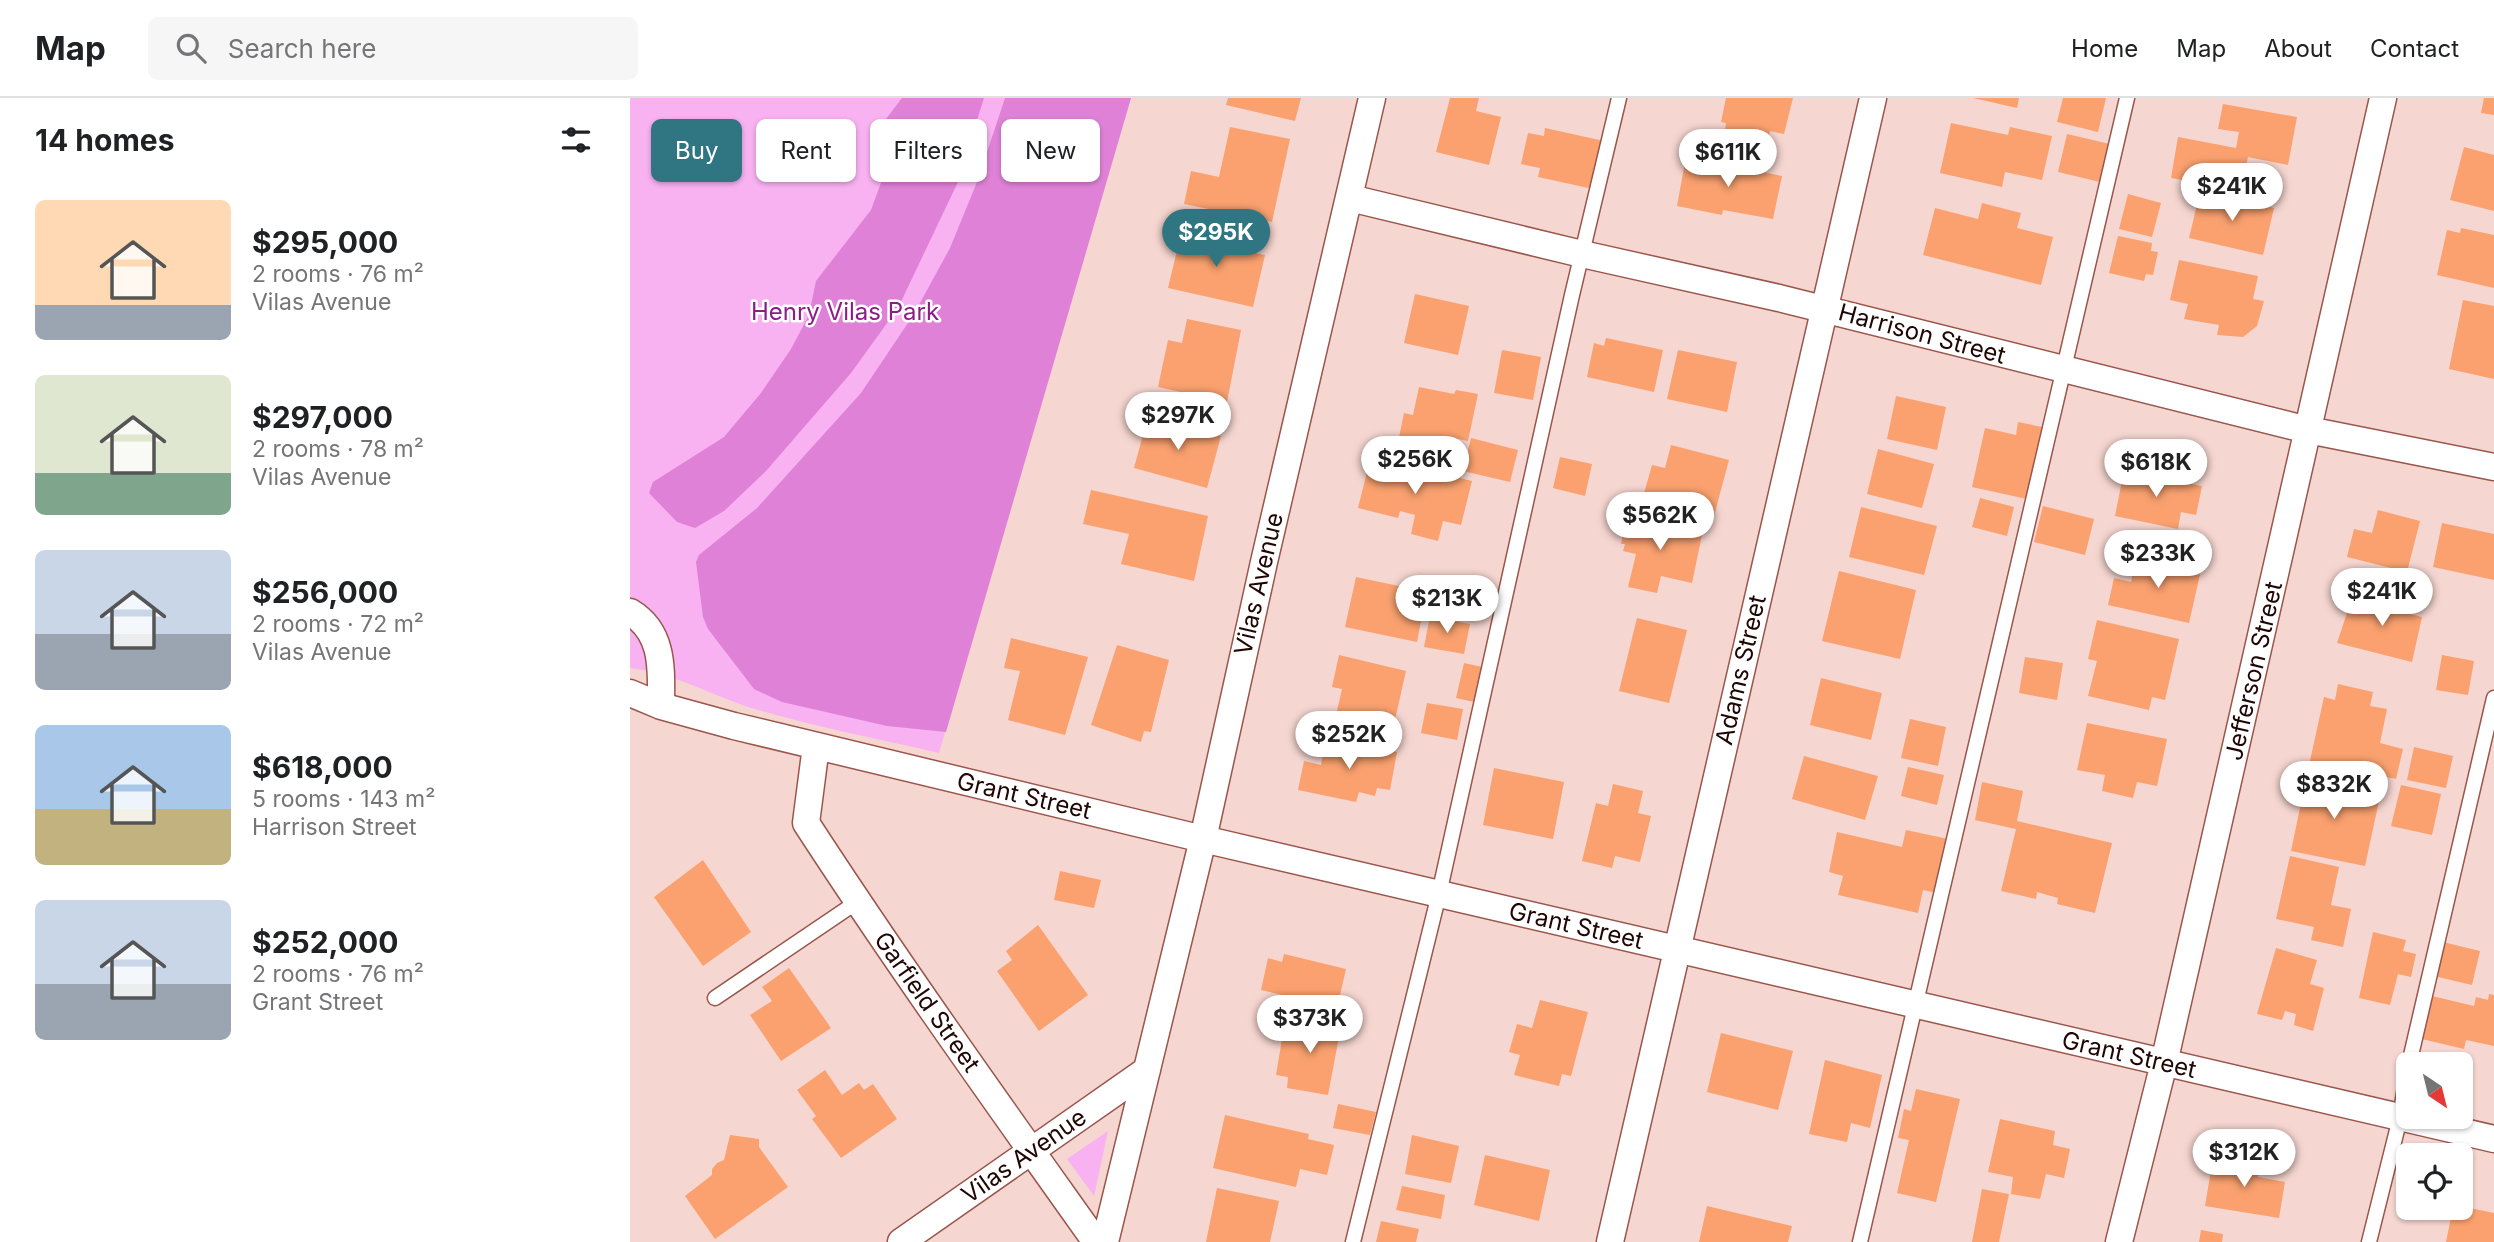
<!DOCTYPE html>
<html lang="en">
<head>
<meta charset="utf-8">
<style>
	body { margin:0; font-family:Inter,sans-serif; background:#f6f6f6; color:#202124; height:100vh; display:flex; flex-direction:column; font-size:26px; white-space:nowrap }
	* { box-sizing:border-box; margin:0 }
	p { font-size:23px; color:#757577 }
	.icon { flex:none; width:38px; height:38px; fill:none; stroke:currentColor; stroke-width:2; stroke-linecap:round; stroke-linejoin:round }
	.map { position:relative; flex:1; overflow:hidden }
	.details { display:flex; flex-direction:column; background:#fff; width:630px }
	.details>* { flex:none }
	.banner { position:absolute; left:21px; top:21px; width:665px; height:63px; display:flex; gap:14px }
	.needle { width:46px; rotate:145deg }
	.tools { position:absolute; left:1766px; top:954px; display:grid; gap:14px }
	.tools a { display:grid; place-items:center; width:77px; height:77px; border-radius:10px; background:#fff; box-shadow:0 2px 5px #0004; font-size:35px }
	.price { position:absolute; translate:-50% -60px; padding:0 16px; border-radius:24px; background:#fff; color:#222; font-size:23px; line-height:46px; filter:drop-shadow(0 2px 4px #0008) }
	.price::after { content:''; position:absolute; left:50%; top:42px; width:21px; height:16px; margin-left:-10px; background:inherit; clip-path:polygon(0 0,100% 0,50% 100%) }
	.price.current { background:#2f7682; color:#fff }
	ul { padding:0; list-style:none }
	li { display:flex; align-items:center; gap:21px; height:175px; padding:0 35px }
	li span { display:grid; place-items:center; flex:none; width:196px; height:140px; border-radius:10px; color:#555 }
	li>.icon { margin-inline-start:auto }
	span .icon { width:84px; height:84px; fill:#fffc; stroke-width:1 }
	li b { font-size:30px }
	h2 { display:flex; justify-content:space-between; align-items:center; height:84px; padding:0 35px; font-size:30px }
	.tag { padding:0 24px; border-radius:10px; background:#fff; box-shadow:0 2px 5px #0004; font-size:24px; line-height:63px }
	.tag.current { background:#2f7682; color:#fff }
	header { display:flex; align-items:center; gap:42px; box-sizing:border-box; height:98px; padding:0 35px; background:#fff; border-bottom:2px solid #e0e0e0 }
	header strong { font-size:33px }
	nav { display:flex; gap:38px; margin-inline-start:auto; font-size:24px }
	.search { width:490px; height:63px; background:#f6f6f6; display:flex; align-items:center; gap:18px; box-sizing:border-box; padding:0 24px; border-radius:10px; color:#757577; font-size:26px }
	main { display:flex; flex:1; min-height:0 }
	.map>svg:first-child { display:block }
</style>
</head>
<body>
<header>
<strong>Map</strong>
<div class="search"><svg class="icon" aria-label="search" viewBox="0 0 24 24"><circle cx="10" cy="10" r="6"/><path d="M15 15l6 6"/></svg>Search here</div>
<nav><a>Home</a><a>Map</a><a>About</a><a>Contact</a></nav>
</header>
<main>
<section class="details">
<h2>14 homes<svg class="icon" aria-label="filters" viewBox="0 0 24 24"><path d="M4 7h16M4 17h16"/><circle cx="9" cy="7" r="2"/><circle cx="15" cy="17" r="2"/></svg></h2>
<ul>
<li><span style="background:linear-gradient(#ffd9b3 75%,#9aa5b1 0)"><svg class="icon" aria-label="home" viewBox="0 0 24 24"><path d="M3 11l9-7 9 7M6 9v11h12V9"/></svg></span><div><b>$295,000</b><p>2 rooms · 76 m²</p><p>Vilas Avenue</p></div></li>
<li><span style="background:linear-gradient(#dfe7d0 70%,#7fa58c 0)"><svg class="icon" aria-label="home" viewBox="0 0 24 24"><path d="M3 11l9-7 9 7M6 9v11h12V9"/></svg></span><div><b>$297,000</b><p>2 rooms · 78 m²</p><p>Vilas Avenue</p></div></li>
<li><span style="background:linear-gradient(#c9d6e8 60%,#9aa5b1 0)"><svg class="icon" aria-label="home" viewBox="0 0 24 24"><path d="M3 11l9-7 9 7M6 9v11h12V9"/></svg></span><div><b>$256,000</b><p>2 rooms · 72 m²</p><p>Vilas Avenue</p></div></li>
<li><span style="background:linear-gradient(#a9c7e8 60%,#c2b280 0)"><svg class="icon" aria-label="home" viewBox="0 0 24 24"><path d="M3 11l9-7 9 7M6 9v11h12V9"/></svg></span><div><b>$618,000</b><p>5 rooms · 143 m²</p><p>Harrison Street</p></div></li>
<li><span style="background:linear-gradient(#c9d6e8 60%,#9aa5b1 0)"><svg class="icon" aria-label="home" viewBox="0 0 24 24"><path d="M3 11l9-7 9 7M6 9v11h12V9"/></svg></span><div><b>$252,000</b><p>2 rooms · 76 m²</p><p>Grant Street</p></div></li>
</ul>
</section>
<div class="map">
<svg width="1864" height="1144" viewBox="0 0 1864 1144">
	<rect width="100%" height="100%" fill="#f6d6d0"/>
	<!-- green -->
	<path fill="#f8b1f1" d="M 0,0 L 501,0 L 309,655 C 250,641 190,630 132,613 C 87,601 47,575 0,570 Z
		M 478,1033 L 464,1098 L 437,1061 Z"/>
	<!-- forest -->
	<path fill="#df82d7" d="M 272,0 L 354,0 L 327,86 L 268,210 L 221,275 L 136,373 L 94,413 L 65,430 L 47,424 L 19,395 L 23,384 L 94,339 L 131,295 L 161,251 L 179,217 L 186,183 L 241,112 L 263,52 L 254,38 L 256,21 Z
		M 375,0 L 501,0 L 316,634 L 257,628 L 152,604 L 124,591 L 78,531 L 73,519 L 66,464 L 69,457 L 127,410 L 231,295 L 284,216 L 320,150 L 347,84 Z"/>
	<!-- building -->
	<path fill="#faa16f" d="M 598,0 L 671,0 L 665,23 L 596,7 Z
		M 820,0 L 849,0 L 846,13 L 871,19 L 859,67 L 806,54 Z
		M 1096,0 L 1163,0 L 1154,36 L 1140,33 L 1137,47 L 1094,36 L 1096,25 L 1091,24 Z
		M 1343,0 L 1389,0 L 1387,10 Z
		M 1433,0 L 1476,0 L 1468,34 L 1427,24 Z
		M 1854,0 L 1864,0 L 1864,17 L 1851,15 Z
		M 1593,6 L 1667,19 L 1658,67 L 1618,59 L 1611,92 L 1541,80 L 1548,39 L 1606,50 L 1609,34 L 1588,31 Z
		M 1321,25 L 1378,37 L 1380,29 L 1422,38 L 1412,82 L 1375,74 L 1372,89 L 1310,75 Z
		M 600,29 L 660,41 L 642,124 L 554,106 L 561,73 L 589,79 Z
		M 915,30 L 974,43 L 963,91 L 908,79 L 910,70 L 891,66 L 898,35 L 914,38 Z
		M 1437,36 L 1480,46 L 1470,84 L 1428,74 Z
		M 1834,49 L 1864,57 L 1864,113 L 1820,102 Z
		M 1056,59 L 1152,78 L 1143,121 L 1093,112 L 1092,117 L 1047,108 Z
		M 1570,94 L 1644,110 L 1633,157 L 1559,140 Z
		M 1498,96 L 1531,105 L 1522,139 L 1489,131 Z
		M 1352,105 L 1391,115 L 1387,130 L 1423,139 L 1411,187 L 1293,157 L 1305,110 L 1348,121 Z
		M 1831,130 L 1864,137 L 1864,190 L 1807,177 L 1817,132 L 1830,135 Z
		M 552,132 L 618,147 L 616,153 L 635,157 L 623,209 L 538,190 Z
		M 1488,138 L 1522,145 L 1521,153 L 1528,154 L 1523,177 L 1516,176 L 1514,183 L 1479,175 Z
		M 1549,162 L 1628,178 L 1623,201 L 1634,203 L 1627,228 L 1613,239 L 1587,237 L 1589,227 L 1554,221 L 1558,206 L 1540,202 Z
		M 785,196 L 839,208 L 828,257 L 774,245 Z
		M 1833,202 L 1864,208 L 1864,281 L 1819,271 Z
		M 557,221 L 611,232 L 597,304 L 528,289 L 538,242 L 552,245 Z
		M 976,240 L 1033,252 L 1024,294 L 957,279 L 964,245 L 974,248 Z
		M 872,252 L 911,259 L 903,302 L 864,295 Z
		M 1048,252 L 1107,264 L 1097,314 L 1037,301 Z
		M 789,289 L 824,296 L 826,292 L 848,296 L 838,343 L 828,341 L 824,361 L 767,349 L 774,315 L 783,317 Z
		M 1266,298 L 1316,309 L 1307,352 L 1257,341 Z
		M 518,318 L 591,338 L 577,390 L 504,370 Z
		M 1388,324 L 1412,329 L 1397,401 L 1342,389 L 1355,330 L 1386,337 Z
		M 841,340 L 888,352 L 880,384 L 833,373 Z
		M 1041,347 L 1099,362 L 1084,418 L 1013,399 L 1022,367 L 1035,370 Z
		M 1248,351 L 1304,366 L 1292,410 L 1237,396 Z
		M 741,358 L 842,383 L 831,427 L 813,423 L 808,443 L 781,436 L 785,417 L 770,413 L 768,420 L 728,410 Z
		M 930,359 L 962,366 L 955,398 L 923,390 Z
		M 1494,372 L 1572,388 L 1566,417 L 1551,414 L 1548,431 L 1485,418 Z
		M 461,392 L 578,418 L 564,483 L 491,466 L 499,436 L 453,426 Z
		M 1350,400 L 1384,409 L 1377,438 L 1342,429 Z
		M 1413,408 L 1464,421 L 1455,457 L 1404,444 Z
		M 1231,409 L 1307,428 L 1294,477 L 1219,459 Z
		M 1748,412 L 1790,423 L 1777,474 L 1717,459 L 1724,431 L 1742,435 Z
		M 997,416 L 1073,432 L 1062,485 L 1031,478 L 1027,495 L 998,489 L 1006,456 L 993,453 L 995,446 L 991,446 Z
		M 1812,425 L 1864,436 L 1864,482 L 1803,469 Z
		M 1506,457 L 1571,472 L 1559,525 L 1478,507 L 1484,480 L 1501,484 Z
		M 1209,473 L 1286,492 L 1270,561 L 1192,543 Z
		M 726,479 L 788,492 L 783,516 L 792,518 L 787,544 L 715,529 Z
		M 1744,494 L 1775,501 L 1771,514 L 1792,519 L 1782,564 L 1707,545 L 1720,506 L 1729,509 L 1741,505 Z
		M 800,518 L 840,526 L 834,556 L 794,549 Z
		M 1007,520 L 1057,532 L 1039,605 L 989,593 Z
		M 1467,522 L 1549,541 L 1535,602 L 1522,599 L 1519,612 L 1458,598 L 1467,563 L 1458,561 Z
		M 381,540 L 458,559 L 435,637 L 378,622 L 390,573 L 374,570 Z
		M 487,547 L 539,562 L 521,634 L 514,633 L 511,644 L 461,627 Z
		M 709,557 L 776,573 L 764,626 L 707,613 L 712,591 L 702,589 Z
		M 1812,557 L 1844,563 L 1838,597 L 1806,592 Z
		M 1395,559 L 1433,565 L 1427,602 L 1389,595 Z
		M 834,565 L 852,569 L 844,604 L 826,600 Z
		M 1191,580 L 1252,595 L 1241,642 L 1180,627 Z
		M 1708,586 L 1743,594 L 1740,608 L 1757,611 L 1750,645 L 1773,651 L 1766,681 L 1680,663 L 1694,599 L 1705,602 Z
		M 797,605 L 833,611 L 827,642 L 791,635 Z
		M 1280,621 L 1316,629 L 1308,668 L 1271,660 Z
		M 1457,625 L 1537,641 L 1527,688 L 1507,684 L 1503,700 L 1472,693 L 1475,677 L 1447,672 Z
		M 696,640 L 767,654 L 760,692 L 747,690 L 745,698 L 729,694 L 726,704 L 668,692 L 674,663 L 691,667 Z
		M 1784,649 L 1823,658 L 1816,690 L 1777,682 Z
		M 1174,658 L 1248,678 L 1235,722 L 1162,701 Z
		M 1278,669 L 1314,677 L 1307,707 L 1271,698 Z
		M 864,670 L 934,684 L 923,741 L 853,727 Z
		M 1685,672 L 1722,679 L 1718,697 L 1749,703 L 1735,768 L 1661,753 L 1675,686 L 1682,687 Z
		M 1352,684 L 1393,693 L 1387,723 L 1482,745 L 1465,815 L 1427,806 L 1428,800 L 1407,794 L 1406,801 L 1371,793 L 1386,731 L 1345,722 Z
		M 983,686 L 1013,693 L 1008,715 L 1021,718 L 1010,764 L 985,758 L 982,770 L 952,763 L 966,705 L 978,708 Z
		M 1771,687 L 1811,696 L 1802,737 L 1761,728 Z
		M 1276,732 L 1318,741 L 1306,795 L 1293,792 L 1288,815 L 1208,797 L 1213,778 L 1199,774 L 1207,734 L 1272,749 Z
		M 1660,758 L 1709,769 L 1701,807 L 1721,811 L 1713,849 L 1681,842 L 1684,829 L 1646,821 Z
		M 73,762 L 121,834 L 73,868 L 24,799 Z
		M 430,773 L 471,782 L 464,810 L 424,802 Z
		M 408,827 L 458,897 L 409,933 L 367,873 L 382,862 L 376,853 Z
		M 1743,834 L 1776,842 L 1773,853 L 1786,856 L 1781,879 L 1768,876 L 1760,907 L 1729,900 Z
		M 1813,844 L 1850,853 L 1842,887 L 1804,878 Z
		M 1646,850 L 1687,862 L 1680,886 L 1694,890 L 1683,933 L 1664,927 L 1666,916 L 1655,913 L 1652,922 L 1627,916 Z
		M 654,856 L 716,871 L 707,910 L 631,892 L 638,860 L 652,864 Z
		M 159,870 L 201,930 L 151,963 L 120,917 L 142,903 L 132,889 Z
		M 1859,896 L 1864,897 L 1864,948 L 1836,942 L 1834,951 L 1792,941 L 1802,898 L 1844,908 L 1846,899 L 1858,902 Z
		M 910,902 L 958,914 L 941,978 L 932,976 L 929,988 L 884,977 L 890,957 L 879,954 L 887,926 L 902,930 Z
		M 671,916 L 712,923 L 698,997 L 657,990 L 658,979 L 646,977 L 653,935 L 668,938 Z
		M 1091,935 L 1163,953 L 1148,1012 L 1077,994 Z
		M 1195,962 L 1252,977 L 1240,1030 L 1221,1025 L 1217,1044 L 1179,1036 Z
		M 195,972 L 212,997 L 229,985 L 234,992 L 243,986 L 267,1021 L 211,1060 L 182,1021 L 186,1018 L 167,992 Z
		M 1286,991 L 1330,1001 L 1306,1104 L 1267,1095 L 1279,1042 L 1268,1040 L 1274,1011 L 1281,1013 Z
		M 708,1006 L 746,1014 L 740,1037 L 703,1030 Z
		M 595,1017 L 679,1036 L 678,1041 L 704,1047 L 697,1077 L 670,1071 L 666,1089 L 583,1070 Z
		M 1370,1021 L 1425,1033 L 1423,1047 L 1440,1051 L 1434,1080 L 1416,1076 L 1410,1101 L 1381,1096 L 1383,1079 L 1358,1074 Z
		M 100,1037 L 129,1041 L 129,1049 L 158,1089 L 85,1141 L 55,1098 L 82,1077 L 82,1071 L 87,1065 L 94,1062 Z
		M 782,1037 L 829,1048 L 821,1085 L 775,1076 Z
		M 855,1057 L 920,1072 L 909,1123 L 844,1107 Z
		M 1607,1058 L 1631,1062 L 1628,1079 L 1655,1084 L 1649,1120 L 1575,1108 L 1582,1066 L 1605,1070 Z
		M 772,1088 L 815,1097 L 811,1121 L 766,1112 Z
		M 587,1090 L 649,1103 L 640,1144 L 576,1144 Z
		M 1352,1091 L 1379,1096 L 1369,1144 L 1342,1144 Z
		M 1077,1108 L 1162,1128 L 1158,1144 L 1069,1144 Z
		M 1830,1108 L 1864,1115 L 1864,1144 L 1816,1144 L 1823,1110 Z
		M 751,1123 L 789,1131 L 786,1144 L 746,1144 Z
		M 1571,1132 L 1593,1136 L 1592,1144 L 1569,1144 Z"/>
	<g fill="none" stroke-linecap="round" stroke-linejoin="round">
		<defs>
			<path id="service" d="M 85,900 L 227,804
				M 1779,966 L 1864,600
				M 723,1144 L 809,796 L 942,197 L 989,0
				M 1230,1144 L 1497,0
				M 1739,1144 L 1770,1020 L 1778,970"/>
			<path id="minor" d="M 720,100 L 952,156 L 1149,200 L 1678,332 L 1864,369
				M 0,514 C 35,535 31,573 31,608
				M 0,595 L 31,608 L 104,628 L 573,741 L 1864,1041
				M 186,648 L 176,725 C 269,868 368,1006 466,1144
				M 271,1144 L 517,972
				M 475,1144 L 573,741 L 634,464 L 742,0
				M 980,1144 L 1243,0
				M 1489,1144 L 1534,965 L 1753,0"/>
		</defs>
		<!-- service casing -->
		<use href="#service" stroke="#99564c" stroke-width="17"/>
		<!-- minor casing -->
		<use href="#minor" stroke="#99564c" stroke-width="29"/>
		<!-- service -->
		<use href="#service" stroke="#fff" stroke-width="14"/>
		<!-- minor -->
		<use href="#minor" stroke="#fff" stroke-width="26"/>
	</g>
	<g text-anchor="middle" stroke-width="5" stroke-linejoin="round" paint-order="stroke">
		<!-- park labels -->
		<g font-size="24" fill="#8c1c87" stroke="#fff">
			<text x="215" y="222">Henry Vilas Park</text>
		</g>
		<!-- street labels -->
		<g font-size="24" fill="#1f0604" stroke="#fff">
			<text transform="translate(1292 236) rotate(15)" y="8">Harrison Street</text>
			<text transform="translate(629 486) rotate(-77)" y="8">Vilas Avenue</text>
			<text transform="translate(1111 572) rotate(-77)" y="8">Adams Street</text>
			<text transform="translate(1624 573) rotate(-77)" y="8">Jefferson Street</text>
			<text transform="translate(394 698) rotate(13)" y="8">Grant Street</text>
			<text transform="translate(946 828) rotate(13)" y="8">Grant Street</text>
			<text transform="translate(297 904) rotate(55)" y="8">Garfield Street</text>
			<text transform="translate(1499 957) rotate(13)" y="8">Grant Street</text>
			<text transform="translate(394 1058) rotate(-35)" y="8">Vilas Avenue</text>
		</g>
	</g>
</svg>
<div class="tools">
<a><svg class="needle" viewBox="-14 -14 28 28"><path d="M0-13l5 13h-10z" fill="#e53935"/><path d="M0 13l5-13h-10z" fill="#757577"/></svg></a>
<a><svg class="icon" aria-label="locate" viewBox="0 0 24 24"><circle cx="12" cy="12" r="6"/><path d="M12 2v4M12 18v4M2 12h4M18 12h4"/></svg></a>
</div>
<b class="price" style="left:1098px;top:91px">$611K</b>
<b class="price" style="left:1602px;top:125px">$241K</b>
<b class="price current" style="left:586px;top:171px">$295K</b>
<b class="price" style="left:548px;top:354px">$297K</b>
<b class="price" style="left:785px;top:398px">$256K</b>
<b class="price" style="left:1526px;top:401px">$618K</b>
<b class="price" style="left:1030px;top:454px">$562K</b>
<b class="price" style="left:1528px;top:492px">$233K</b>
<b class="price" style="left:1752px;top:530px">$241K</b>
<b class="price" style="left:817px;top:537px">$213K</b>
<b class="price" style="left:719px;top:673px">$252K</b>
<b class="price" style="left:1704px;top:723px">$832K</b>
<b class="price" style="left:680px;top:957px">$373K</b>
<b class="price" style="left:1614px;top:1091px">$312K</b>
<div class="banner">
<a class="tag current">Buy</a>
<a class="tag">Rent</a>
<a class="tag">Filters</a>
<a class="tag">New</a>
</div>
</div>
</main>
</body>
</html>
